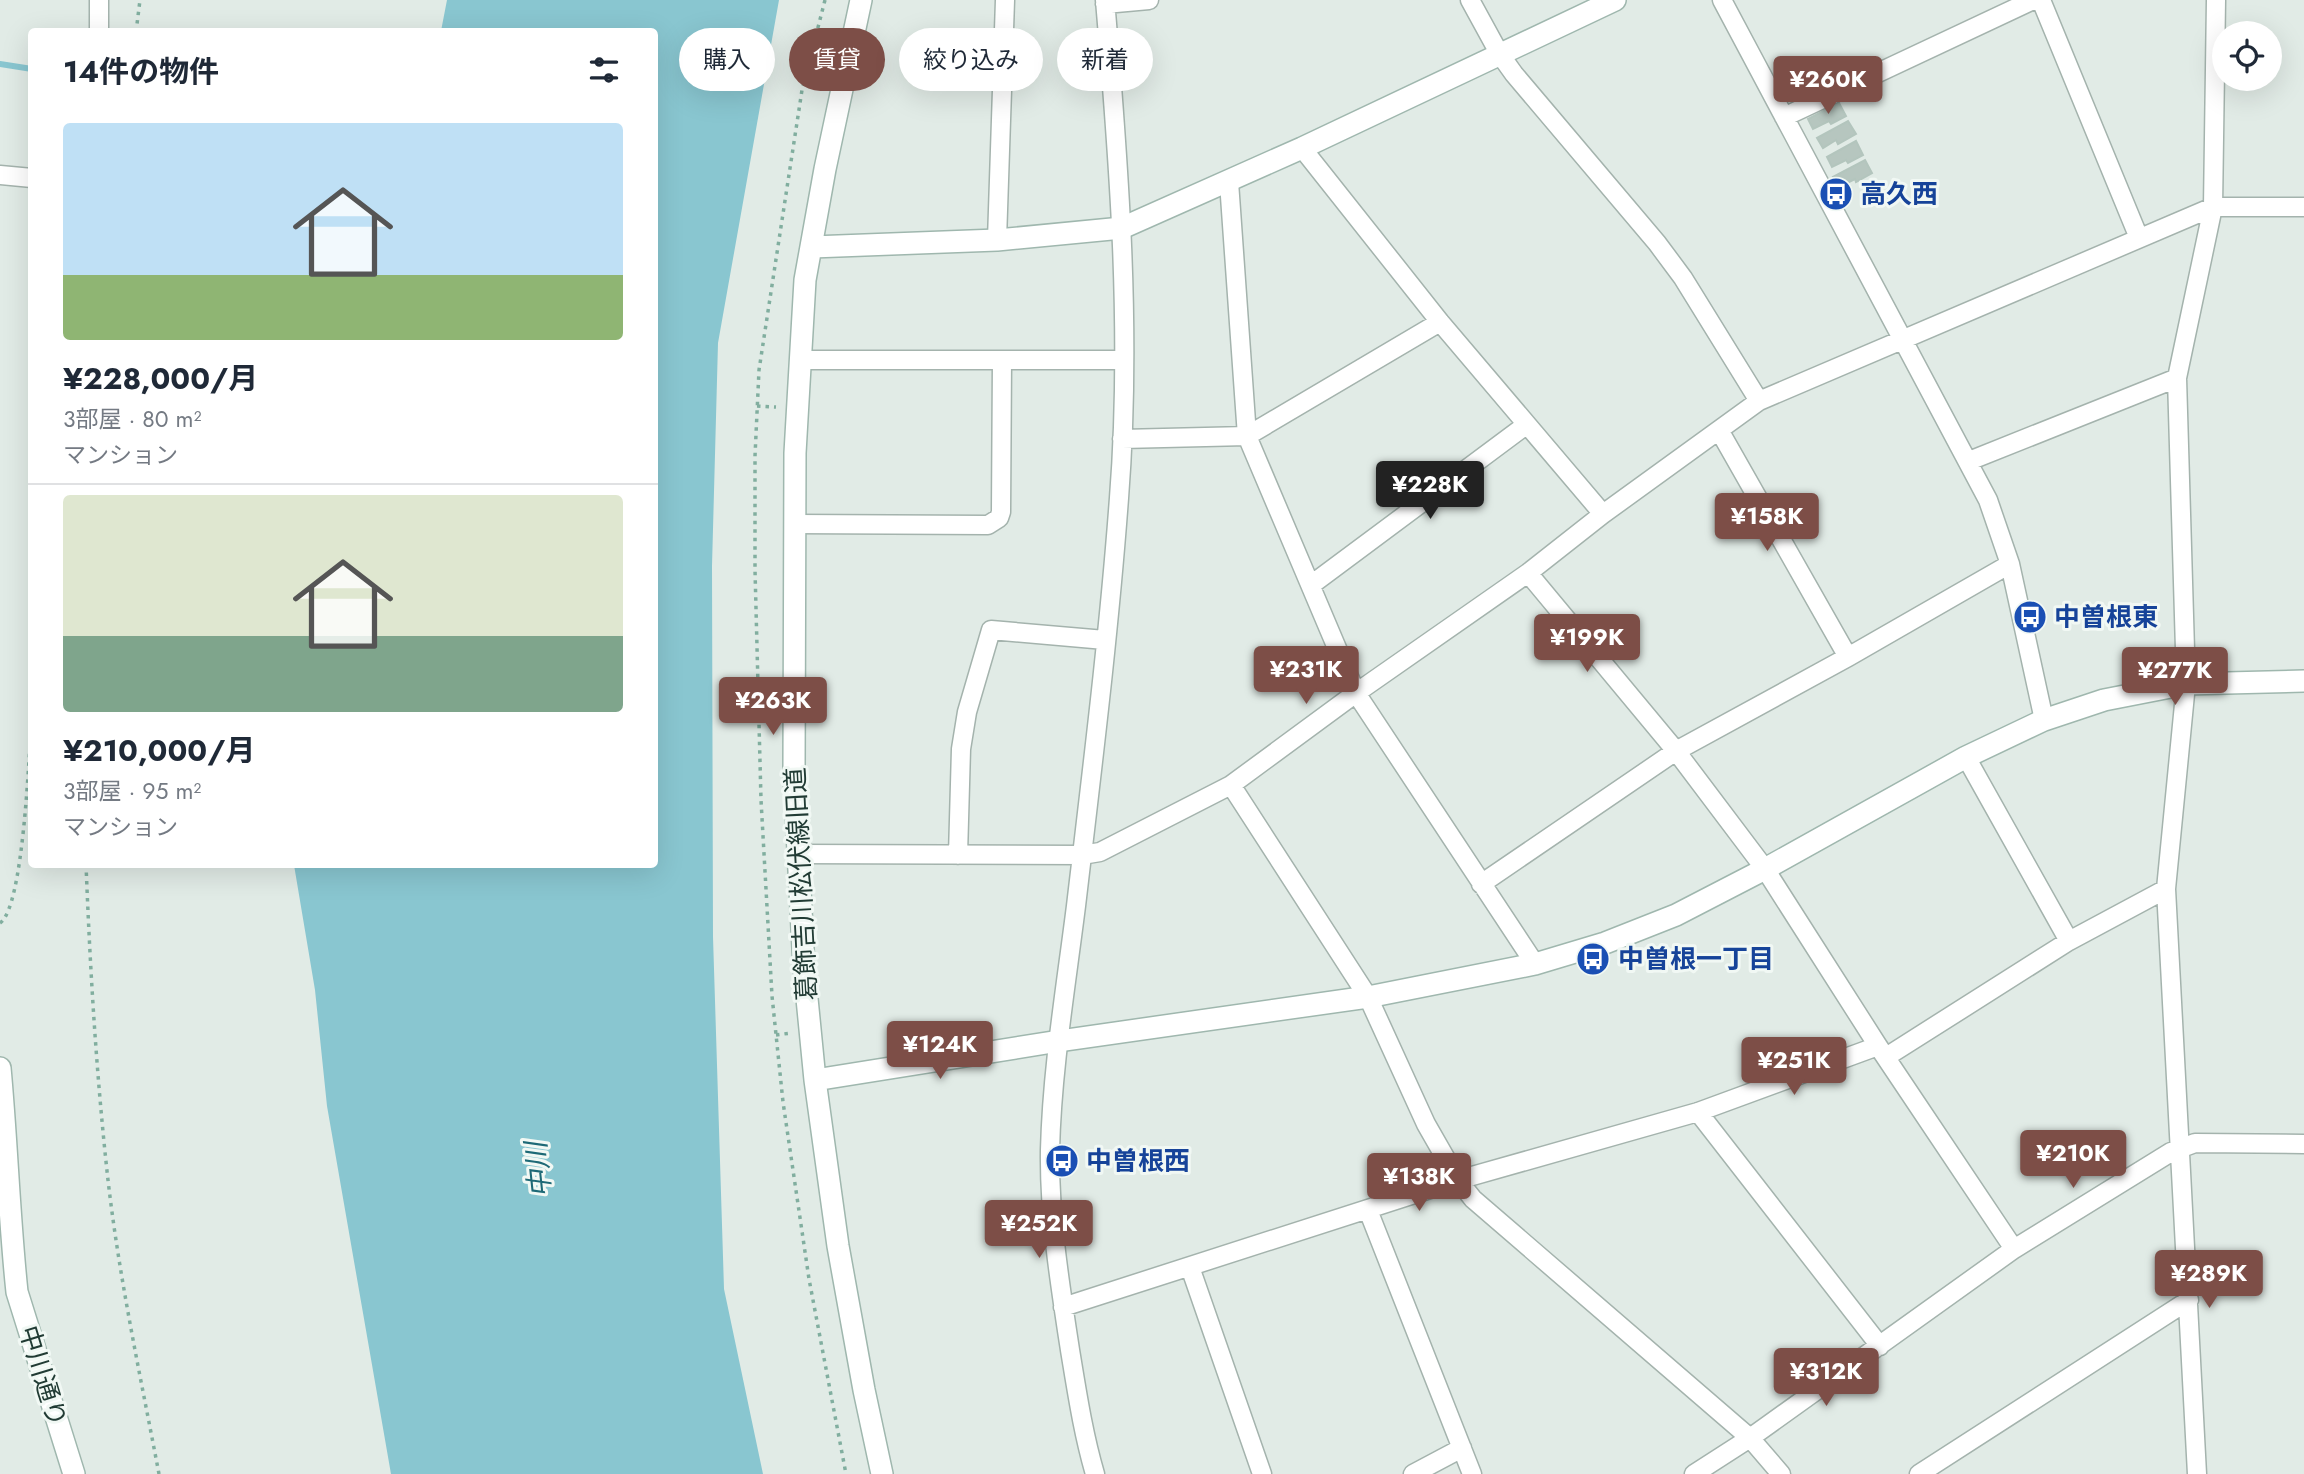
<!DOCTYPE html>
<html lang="ja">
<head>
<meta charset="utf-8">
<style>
	body { margin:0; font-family:Jost,"Noto Sans JP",sans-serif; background:#f6f6f7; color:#1f2937; height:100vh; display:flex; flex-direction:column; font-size:26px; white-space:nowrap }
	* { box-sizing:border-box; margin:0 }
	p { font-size:23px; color:#747a83 }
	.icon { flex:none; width:38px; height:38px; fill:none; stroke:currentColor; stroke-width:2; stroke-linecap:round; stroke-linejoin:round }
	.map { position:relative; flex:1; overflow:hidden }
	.sheet { position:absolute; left:28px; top:28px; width:630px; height:840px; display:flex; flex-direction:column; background:#fff; border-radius:7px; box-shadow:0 7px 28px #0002 }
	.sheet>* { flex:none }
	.hud { position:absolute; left:679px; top:28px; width:665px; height:63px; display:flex; gap:14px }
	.fabs { position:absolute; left:2212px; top:21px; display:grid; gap:14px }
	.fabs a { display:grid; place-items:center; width:70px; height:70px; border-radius:50%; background:#fff; box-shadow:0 7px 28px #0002; font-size:35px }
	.price { position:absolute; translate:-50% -60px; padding:0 16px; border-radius:7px; background:#7d4e47; color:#fff; font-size:23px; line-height:46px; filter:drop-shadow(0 2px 4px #0008) }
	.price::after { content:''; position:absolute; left:50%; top:42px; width:21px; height:16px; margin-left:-10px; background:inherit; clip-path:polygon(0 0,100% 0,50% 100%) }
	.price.on { background:#222; color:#fff }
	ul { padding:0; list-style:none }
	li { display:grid; align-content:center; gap:14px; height:371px; padding:0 35px }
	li+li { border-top:2px solid #e0e1e3 }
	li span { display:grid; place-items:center; height:217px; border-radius:7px; color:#555 }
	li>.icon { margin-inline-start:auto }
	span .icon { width:126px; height:126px; fill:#fffc; stroke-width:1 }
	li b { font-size:30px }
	h2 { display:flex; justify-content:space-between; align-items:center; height:84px; padding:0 35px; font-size:30px }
	.tag { padding:0 24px; border-radius:32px; background:#fff; box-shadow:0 7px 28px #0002; font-size:24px; line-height:63px }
	.tag.on { background:#7d4e47; color:#fff }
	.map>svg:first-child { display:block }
</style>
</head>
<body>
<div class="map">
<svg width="2304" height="1474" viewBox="0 0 2304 1474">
	<rect width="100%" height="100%" fill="#e1ebe6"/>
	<!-- water -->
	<path fill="#89c6d0" d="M 447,0 L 779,0 L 718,343 L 712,566 L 713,937 L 724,1289 L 763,1474 L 391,1474 L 327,1106 L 315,990 L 294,865 L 654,864 L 654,32 L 441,31 Z"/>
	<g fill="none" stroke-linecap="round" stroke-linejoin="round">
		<!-- stream -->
		<path stroke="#89c6d0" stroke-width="6" d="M 0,64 L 32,69"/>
	</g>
	<!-- building -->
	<path fill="#b6c6bf" stroke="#b3c5bd" stroke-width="2" d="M 1839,103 L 1846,116 L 1831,124 L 1829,121 L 1813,129 L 1808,119 Z
		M 1848,121 L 1856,134 L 1838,144 L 1836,140 L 1823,148 L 1817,138 Z
		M 1856,141 L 1863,155 L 1848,163 L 1846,160 L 1832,167 L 1827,157 Z
		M 1865,160 L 1872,173 L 1856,182 L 1855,179 L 1839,187 L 1833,177 Z"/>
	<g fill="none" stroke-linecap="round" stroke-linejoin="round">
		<defs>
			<path id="street" d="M 1470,0 L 1499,53 L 1514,74 L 1657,243 L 1683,278 L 1759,401
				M 1722,0 L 1988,500 L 2010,564 L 2044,720
				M 2041,0 L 2139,238
				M 1105,4 L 1149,0
				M 99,32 L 99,0
				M 1784,117 L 2033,0
				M 1302,148 L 1440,322 L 1603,514
				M 0,175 L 32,178
				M 1229,182 L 1247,436 L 1356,693 L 1535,964
				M 997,240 L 1005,0
				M 800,360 L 1124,360
				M 1719,430 L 1848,657
				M 1122,439 L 1247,436 L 1440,322
				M 1969,461 L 2177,378
				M 794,524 L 988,525 L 999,518 L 1001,512 L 1002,360
				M 1528,573 L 1676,751 L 1765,869 L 1878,1046 L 2014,1249
				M 1311,585 L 1526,425
				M 1966,757 L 2069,941
				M 1231,785 L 1368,997 L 1426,1124 L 1458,1180 L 1473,1199 L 1750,1438 L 1781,1474
				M 798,854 L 1082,855 L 1100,852 L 1231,785 L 1356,693 L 1528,573 L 1603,514 L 1759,401 L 2213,207 L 2304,207
				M 958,855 L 961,749 L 967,712 L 991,630 L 1105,640
				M 1481,884 L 1676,751 L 1848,657 L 2010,564
				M 1886,1057 L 2069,941 L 2166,889
				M 1698,1112 L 1880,1346
				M 1368,1210 L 1472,1474
				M 1190,1267 L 1262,1474
				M 1063,1307 L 1458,1180 L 1698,1112 L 1878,1046
				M 1095,1474 C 1083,1433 1077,1392 1070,1350 C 1060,1285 1049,1216 1050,1150 C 1052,1069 1066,986 1076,906 C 1092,770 1109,634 1119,498 C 1132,332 1119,165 1105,0
				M 1413,1474 L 1462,1448
				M 1694,1474 L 1750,1438 L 2014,1249 L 2171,1152 L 2195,1143 L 2304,1144
				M 1919,1474 L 2189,1300
				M 2197,1474 L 2166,889 L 2186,684 L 2177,378 L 2213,207 L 2216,0"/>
			<path id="secondary" d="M 861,0 L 825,169 L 805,280 L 795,453 L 794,773 L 804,968 L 815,1080 L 838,1246 L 864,1390 L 882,1474
				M 812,247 L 997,240 L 1122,228 L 1302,148 L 1615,0
				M 0,1068 C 7,1143 9,1217 17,1292 L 74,1474
				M 815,1080 L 1059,1041 L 1368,997 L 1535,964 L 1605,943 L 1676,915 L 1765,869 L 1966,757 L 2044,720 L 2104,700 L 2186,684 L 2304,681"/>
		</defs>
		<!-- street casing -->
		<use href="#street" stroke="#a4b3ad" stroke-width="21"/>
		<!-- secondary casing -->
		<use href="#secondary" stroke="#9fb7ae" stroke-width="24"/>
		<!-- path -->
		<path stroke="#81ae9f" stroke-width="3.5" stroke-dasharray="3.5 5" stroke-linecap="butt" d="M 825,0 L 802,90 L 759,370 L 755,456 L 755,570 L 761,800 L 772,996 L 783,1102 L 809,1279 L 846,1474
			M 136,32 L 140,0
			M 757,406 L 776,407
			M 86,864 C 90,967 96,1069 107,1171 C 118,1273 140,1374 159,1474
			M 0,923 C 24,907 29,749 32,714
			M 776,1035 L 791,1033"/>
		<!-- street -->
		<use href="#street" stroke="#fff" stroke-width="18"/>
		<!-- secondary -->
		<use href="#secondary" stroke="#fff" stroke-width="21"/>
	</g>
	<!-- icons -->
	<defs>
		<symbol id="bus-disc" viewBox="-11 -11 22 22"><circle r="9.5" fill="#1a4fb4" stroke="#f1f8f4"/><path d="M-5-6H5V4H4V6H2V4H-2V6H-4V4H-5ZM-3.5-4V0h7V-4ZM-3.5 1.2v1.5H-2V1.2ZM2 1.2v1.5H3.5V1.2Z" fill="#fff"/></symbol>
	</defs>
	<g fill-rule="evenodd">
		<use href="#bus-disc" x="1817" y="175" width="38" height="38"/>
		<use href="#bus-disc" x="2011" y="598" width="38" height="38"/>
		<use href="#bus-disc" x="1574" y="940" width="38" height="38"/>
		<use href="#bus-disc" x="1043" y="1142" width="38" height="38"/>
	</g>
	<g text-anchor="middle" stroke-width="6" stroke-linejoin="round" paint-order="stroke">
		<!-- transit labels -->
		<g font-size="26" font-weight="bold" fill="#164399" stroke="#f1f8f4" text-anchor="start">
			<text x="1860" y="203">高久西</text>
			<text x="2054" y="626">中曽根東</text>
			<text x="1618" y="968">中曽根一丁目</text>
			<text x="1086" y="1170">中曽根西</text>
		</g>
		<!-- street labels -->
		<g font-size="26" fill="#213b34" stroke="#f1f8f4">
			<text transform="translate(801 884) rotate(-93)" y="9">葛飾吉川松伏線旧道</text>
			<text transform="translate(43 1376) rotate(73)" y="9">中川通り</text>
		</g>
		<!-- water labels -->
		<g font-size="28" font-style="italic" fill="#1d6976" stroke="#f1f8f4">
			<text transform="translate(538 1170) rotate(-96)" y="10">中川</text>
		</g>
	</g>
</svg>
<div class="fabs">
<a><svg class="icon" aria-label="locate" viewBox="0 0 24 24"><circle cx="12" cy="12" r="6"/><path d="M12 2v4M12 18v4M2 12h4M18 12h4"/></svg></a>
</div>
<b class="price" style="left:1828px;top:116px">¥260K</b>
<b class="price on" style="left:1430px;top:521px">¥228K</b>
<b class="price" style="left:1767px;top:553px">¥158K</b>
<b class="price" style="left:1587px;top:674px">¥199K</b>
<b class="price" style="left:1306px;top:706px">¥231K</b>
<b class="price" style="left:2175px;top:707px">¥277K</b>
<b class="price" style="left:773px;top:737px">¥263K</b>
<b class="price" style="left:940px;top:1081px">¥124K</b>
<b class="price" style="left:1794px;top:1097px">¥251K</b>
<b class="price" style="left:2073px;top:1190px">¥210K</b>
<b class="price" style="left:1419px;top:1213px">¥138K</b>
<b class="price" style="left:1039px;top:1260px">¥252K</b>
<b class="price" style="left:2209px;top:1310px">¥289K</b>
<b class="price" style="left:1826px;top:1408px">¥312K</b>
<div class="hud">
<a class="tag">購入</a>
<a class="tag on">賃貸</a>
<a class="tag">絞り込み</a>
<a class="tag">新着</a>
</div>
<section class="sheet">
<h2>14件の物件<svg class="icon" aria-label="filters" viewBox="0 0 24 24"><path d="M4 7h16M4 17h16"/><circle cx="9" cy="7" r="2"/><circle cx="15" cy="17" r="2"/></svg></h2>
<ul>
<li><span style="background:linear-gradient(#bfe0f5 70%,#8fb573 0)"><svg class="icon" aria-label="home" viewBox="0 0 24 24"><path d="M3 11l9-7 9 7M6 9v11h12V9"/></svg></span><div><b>¥228,000/月</b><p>3部屋 · 80 m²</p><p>マンション</p></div></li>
<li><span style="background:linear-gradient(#dfe7d0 65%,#7fa58c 0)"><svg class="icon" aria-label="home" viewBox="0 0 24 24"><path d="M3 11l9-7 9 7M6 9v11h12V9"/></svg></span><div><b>¥210,000/月</b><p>3部屋 · 95 m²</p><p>マンション</p></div></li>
</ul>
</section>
</div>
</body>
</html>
